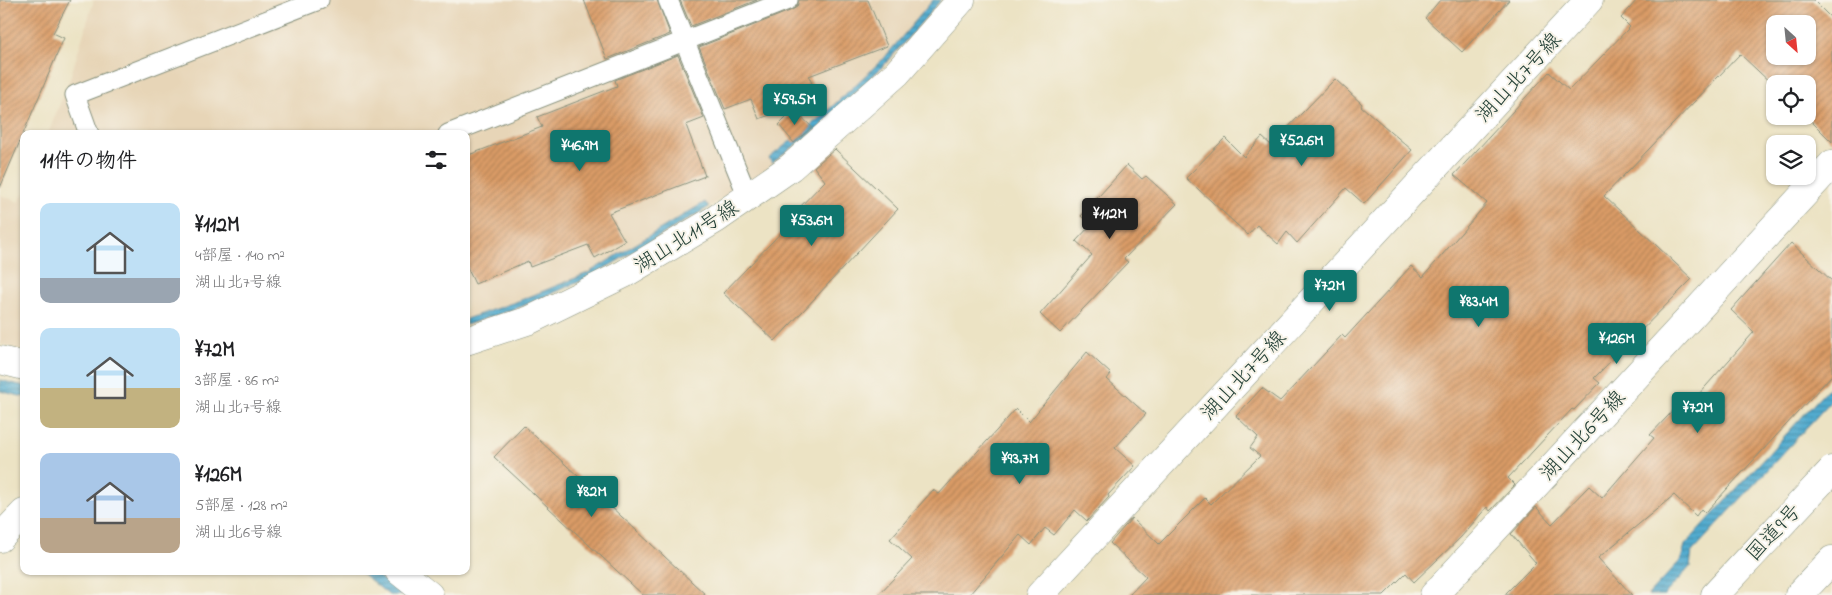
<!DOCTYPE html>
<html lang="ja">
<head>
<meta charset="utf-8">
<style>
	body { margin:0; font-family:"Indie Flower","Klee One",sans-serif; background:#f6f6f6; color:#202124; height:100vh; display:flex; flex-direction:column; font-size:19px; white-space:nowrap }
	* { box-sizing:border-box; margin:0 }
	p { font-size:16px; color:#757577 }
	.icon { flex:none; width:28px; height:28px; fill:none; stroke:currentColor; stroke-width:2; stroke-linecap:round; stroke-linejoin:round }
	.map { position:relative; flex:1; overflow:hidden }
	.details { position:absolute; left:20px; top:130px; width:450px; height:445px; display:flex; flex-direction:column; background:#fff; border-radius:10px; box-shadow:0 1px 4px #0004 }
	.details>* { flex:none }
	.needle { width:32px; rotate:153deg }
	.controls { position:absolute; left:1766px; top:15px; display:grid; gap:10px }
	.controls a { display:grid; place-items:center; width:50px; height:50px; border-radius:10px; background:#fff; box-shadow:0 1px 4px #0004; font-size:25px }
	.price { position:absolute; translate:-50% -42px; padding:0 11px; border-radius:5px; background:#0f766e; color:#fff; font-size:16px; line-height:32px; filter:drop-shadow(0 1px 2px #0008) }
	.price::after { content:''; position:absolute; left:50%; top:30px; width:15px; height:11px; margin-left:-8px; background:inherit; clip-path:polygon(0 0,100% 0,50% 100%) }
	.price.on { background:#222; color:#fff }
	ul { padding:0; list-style:none }
	li { display:flex; align-items:center; gap:15px; height:125px; padding:0 20px }
	li span { display:grid; place-items:center; flex:none; width:140px; height:100px; border-radius:10px; color:#555 }
	li>.icon { margin-inline-start:auto }
	span .icon { width:60px; height:60px; fill:#fffc; stroke-width:1 }
	li b { font-size:21px }
	h2 { display:flex; justify-content:space-between; align-items:center; height:60px; padding:0 20px; font-size:21px }
	.map>svg:first-child { display:block }
</style>
</head>
<body>
<div class="map">
<svg width="1832" height="595" viewBox="0 0 1832 595">
	<defs>
		<pattern id="water-rules" width="6" height="5" patternUnits="userSpaceOnUse" patternTransform="scale(1.25)"><rect width="6" height="5" fill="#52abcf"/><path d="M0 2.5h6" fill="none" stroke="#438ca9"/></pattern>
		<pattern id="building-hatch" width="6" height="6" patternUnits="userSpaceOnUse" patternTransform="scale(1.25)"><rect width="6" height="6" fill="#da9b66"/><path d="M-1 1l2-2M0 6l6-6M5 7l2-2" fill="none" stroke="#b08055"/></pattern>
	</defs>
	<rect width="100%" height="100%" fill="#f7f3e8"/>
	<filter id="ink" filterUnits="userSpaceOnUse"><feTurbulence type="fractalNoise" baseFrequency=".02" numOctaves="2"/><feDisplacementMap in="SourceGraphic" scale="10" xChannelSelector="R" yChannelSelector="G"/><feConvolveMatrix kernelMatrix="1 2 1 2 8 2 1 2 1" color-interpolation-filters="sRGB"/></filter>
	<filter id="wash" filterUnits="userSpaceOnUse"><feTurbulence type="fractalNoise" baseFrequency=".0096" numOctaves="4" result="noise"/><feDisplacementMap in="SourceGraphic" scale="20" xChannelSelector="R" yChannelSelector="G"/><feGaussianBlur stdDeviation="1.12" result="paint"/><feColorMatrix in="noise" values="0 0 0 0 0 0 0 0 0 0 0 0 0 0 0 0 0 1.4 0 .05"/><feComposite in="paint" operator="in"/></filter>
	<g filter="url(#wash)">
		<rect width="100%" height="100%" fill="#ece3c4"/>
		<!-- built -->
		<path fill="#e7d5b7" d="M 94,0 L 941,0 L 890,61 L 825,125 L 765,170 L 645,248 L 521,310 L 466,328 L 466,134 L 48,134 L 70,78 Z
			M 24,192 L 24,351 L 0,344 L 0,195 L 19,202 Z"/>
		<!-- water -->
		<path fill="url(#water-rules)" stroke="#387482" d="M 933,0 L 941,0 L 887,62 L 824,124 L 772,163 L 769,158 L 821,117 L 885,57 Z
			M 705,202 L 709,207 L 590,277 L 523,306 L 466,325 L 466,319 L 521,300 L 588,273 Z
			M 0,380 L 24,386 L 24,397 L 0,391 Z
			M 1832,384 L 1832,400 L 1692,552 L 1690,567 L 1664,595 L 1648,595 L 1681,560 L 1685,545 Z
			M 359,571 L 372,571 L 402,595 L 389,595 Z"/>
		<g id="blocks">
			<!-- building -->
			<path fill="url(#building-hatch)" fill-rule="evenodd" d="M 0,0 L 70,0 L 53,33 L 64,38 L 0,188 Z
				M 584,0 L 657,0 L 670,34 L 607,59 Z
				M 680,0 L 757,0 L 691,26 Z
				M 799,0 L 868,0 L 887,46 L 809,76 L 817,97 L 759,119 L 751,99 L 725,109 L 699,47 L 792,10 L 797,7 Z
				M 1440,0 L 1509,0 L 1462,52 L 1425,18 Z
				M 1637,0 L 1813,0 L 1832,19 L 1832,142 L 1806,116 L 1808,116 L 1808,84 L 1775,84 L 1775,87 L 1740,54 L 1604,196 L 1692,279 L 1594,378 L 1600,383 L 1574,410 L 1572,409 L 1508,478 L 1515,485 L 1490,511 L 1487,507 L 1461,537 L 1414,582 L 1406,573 L 1384,595 L 1129,595 L 1146,577 L 1110,543 L 1132,518 L 1159,544 L 1205,498 L 1211,504 L 1260,456 L 1250,448 L 1258,437 L 1236,416 L 1262,388 L 1280,401 L 1342,335 L 1345,338 L 1411,266 L 1423,277 L 1487,203 L 1454,175 L 1549,72 L 1569,90 L 1630,27 L 1621,18 ZM 1775,24 L 1808,24 L 1808,56 L 1775,56 Z
				M 678,55 L 704,118 L 686,125 L 705,176 L 609,213 L 625,241 L 595,258 L 588,245 L 530,267 L 528,261 L 475,284 L 466,265 L 466,156 L 542,127 L 537,117 L 617,86 L 615,80 Z
				M 1335,79 L 1362,104 L 1361,106 L 1412,150 L 1364,204 L 1346,188 L 1297,243 L 1287,232 L 1278,244 L 1257,225 L 1248,235 L 1186,178 L 1225,138 L 1244,157 L 1262,137 L 1271,145 Z
				M 794,110 L 812,127 L 794,143 L 779,125 Z
				M 835,149 L 898,209 L 775,341 L 723,293 L 797,216 L 794,213 L 825,181 L 814,167 Z
				M 1127,165 L 1142,179 L 1146,176 L 1177,204 L 1124,259 L 1128,262 L 1060,333 L 1040,314 L 1092,255 L 1076,241 L 1091,225 L 1081,216 Z
				M 1791,243 L 1832,281 L 1832,375 L 1705,513 L 1701,509 L 1696,516 L 1674,495 L 1598,558 L 1632,595 L 1504,595 L 1536,563 L 1511,534 L 1536,507 L 1552,524 L 1589,486 L 1602,498 L 1654,438 L 1650,435 L 1684,399 L 1690,404 L 1754,332 L 1731,310 Z
				M 1087,352 L 1111,374 L 1107,379 L 1146,414 L 1115,448 L 1135,466 L 1108,495 L 1109,497 L 1087,521 L 1075,510 L 1054,535 L 1045,528 L 1031,545 L 1020,535 L 969,595 L 878,595 L 912,559 L 890,539 L 933,490 L 939,494 L 1016,409 L 1029,422 Z
				M 524,426 L 706,595 L 643,595 L 494,457 Z"/>
		</g>
	</g>
	<g filter="url(#ink)">
		<use href="#blocks" fill-opacity="0" stroke="#86907c" stroke-width="1"/>
		<g fill="none" stroke-linecap="round" stroke-linejoin="round">
			<defs>
				<path id="lane" d="M 668,0 L 748,197
					M 89,134 L 75,95 L 319,0
					M 448,134 L 788,0"/>
				<path id="street" d="M 466,341 L 530,320 L 624,274 L 716,219 L 791,167 L 897,73 L 961,0
					M 0,360 L 24,366
					M 0,538 L 24,513
					M 399,571 L 429,595
					M 1040,595 L 1589,0
					M 1434,595 L 1832,164"/>
				<path id="highway" d="M 1715,595 L 1832,470
					M 1799,595 L 1832,560"/>
			</defs>
			<!-- lane casing -->
			<use href="#lane" stroke="#86907c" stroke-width="21"/>
			<!-- street casing -->
			<use href="#street" stroke="#86907c" stroke-width="29"/>
			<!-- highway casing -->
			<use href="#highway" stroke="#86907c" stroke-width="29"/>
			<!-- lane -->
			<use href="#lane" stroke="#fff" stroke-width="19"/>
			<!-- street -->
			<use href="#street" stroke="#fff" stroke-width="28"/>
			<!-- highway -->
			<use href="#highway" stroke="#fff" stroke-width="28"/>
		</g>
	</g>
	<g text-anchor="middle" stroke-width="4" stroke-linejoin="round" paint-order="stroke">
		<!-- street labels -->
		<g font-size="21" fill="#1f3d34" stroke="#f7f3e8">
			<text transform="translate(1518 77) rotate(-47)" y="7">湖山北7号線</text>
			<text transform="translate(686 236) rotate(-32)" y="7">湖山北11号線</text>
			<text transform="translate(1243 375) rotate(-47)" y="7">湖山北7号線</text>
			<text transform="translate(1582 435) rotate(-47)" y="7">湖山北6号線</text>
			<text transform="translate(1773 532) rotate(-47)" y="7">国道9号</text>
		</g>
	</g>
</svg>
<div class="controls">
<a><svg class="needle" viewBox="-14 -14 28 28"><path d="M0-13l5 13h-10z" fill="#e53935"/><path d="M0 13l5-13h-10z" fill="#757577"/></svg></a>
<a><svg class="icon" aria-label="locate" viewBox="0 0 24 24"><circle cx="12" cy="12" r="6"/><path d="M12 2v4M12 18v4M2 12h4M18 12h4"/></svg></a>
<a><svg class="icon" aria-label="layers" viewBox="0 0 24 24"><path d="M12 4l9 5-9 5-9-5zM3 14l9 5 9-5"/></svg></a>
</div>
<b class="price" style="left:795px;top:126px">¥59.5M</b>
<b class="price" style="left:1302px;top:167px">¥52.6M</b>
<b class="price" style="left:580px;top:172px">¥46.9M</b>
<b class="price on" style="left:1110px;top:240px">¥112M</b>
<b class="price" style="left:812px;top:247px">¥53.6M</b>
<b class="price" style="left:1330px;top:312px">¥72M</b>
<b class="price" style="left:1479px;top:328px">¥83.4M</b>
<b class="price" style="left:1617px;top:365px">¥126M</b>
<b class="price" style="left:1698px;top:434px">¥72M</b>
<b class="price" style="left:1020px;top:485px">¥93.7M</b>
<b class="price" style="left:592px;top:518px">¥82M</b>
<section class="details">
<h2>11件の物件<svg class="icon" aria-label="filters" viewBox="0 0 24 24"><path d="M4 7h16M4 17h16"/><circle cx="9" cy="7" r="2"/><circle cx="15" cy="17" r="2"/></svg></h2>
<ul>
<li><span style="background:linear-gradient(#bfe0f5 75%,#9aa5b1 0)"><svg class="icon" aria-label="home" viewBox="0 0 24 24"><path d="M3 11l9-7 9 7M6 9v11h12V9"/></svg></span><div><b>¥112M</b><p>4部屋 · 140 m²</p><p>湖山北7号線</p></div></li>
<li><span style="background:linear-gradient(#bfe0f5 60%,#c2b280 0)"><svg class="icon" aria-label="home" viewBox="0 0 24 24"><path d="M3 11l9-7 9 7M6 9v11h12V9"/></svg></span><div><b>¥72M</b><p>3部屋 · 86 m²</p><p>湖山北7号線</p></div></li>
<li><span style="background:linear-gradient(#a9c7e8 65%,#b9a48a 0)"><svg class="icon" aria-label="home" viewBox="0 0 24 24"><path d="M3 11l9-7 9 7M6 9v11h12V9"/></svg></span><div><b>¥126M</b><p>5部屋 · 128 m²</p><p>湖山北6号線</p></div></li>
</ul>
</section>
</div>
</body>
</html>
